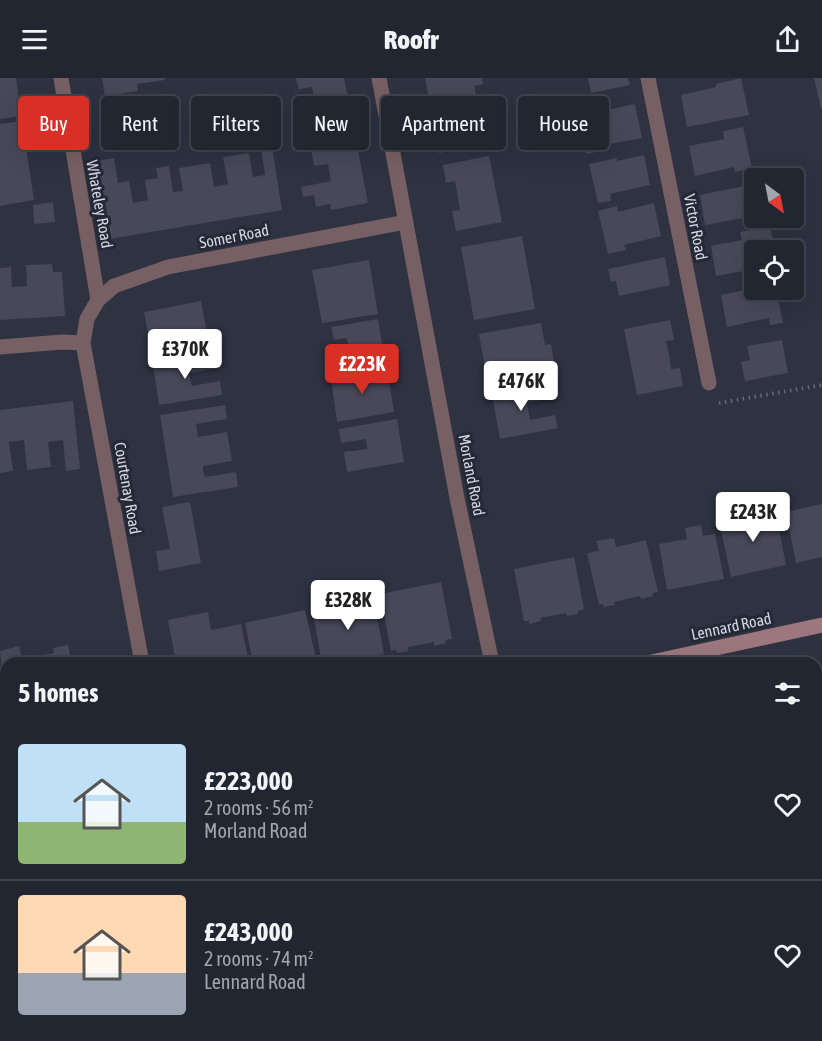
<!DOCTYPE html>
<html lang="en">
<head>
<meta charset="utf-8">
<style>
	body { margin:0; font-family:"Asap Condensed",sans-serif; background:#2a2e39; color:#f1f3f6; height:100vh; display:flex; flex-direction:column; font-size:22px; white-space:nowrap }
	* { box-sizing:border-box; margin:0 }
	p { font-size:20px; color:#a2a5ab }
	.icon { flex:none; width:33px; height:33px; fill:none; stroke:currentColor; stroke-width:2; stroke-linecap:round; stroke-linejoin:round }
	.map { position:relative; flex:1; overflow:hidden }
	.sheet { position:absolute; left:0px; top:579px; width:822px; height:384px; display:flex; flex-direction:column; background:#222631; border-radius:18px 18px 0 0; box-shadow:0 6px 24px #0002,0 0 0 2px #3f434d }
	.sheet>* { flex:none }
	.top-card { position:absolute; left:18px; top:18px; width:786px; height:54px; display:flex; gap:12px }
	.needle { width:39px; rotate:148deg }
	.buttons { position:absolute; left:744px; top:90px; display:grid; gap:12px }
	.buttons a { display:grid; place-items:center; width:60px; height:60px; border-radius:6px; background:#222631; box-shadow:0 6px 24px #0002,0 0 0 2px #3f434d; font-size:30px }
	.price { position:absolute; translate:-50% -51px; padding:0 14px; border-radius:6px; background:#fff; color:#222; font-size:20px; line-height:39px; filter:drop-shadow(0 2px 3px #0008) }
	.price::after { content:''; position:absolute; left:50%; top:36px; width:18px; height:14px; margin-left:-9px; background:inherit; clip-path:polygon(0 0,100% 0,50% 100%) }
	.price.selected { background:#d93025; color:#fff }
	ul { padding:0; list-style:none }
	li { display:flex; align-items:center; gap:18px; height:150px; padding:0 18px }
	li+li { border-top:2px solid #3f434d }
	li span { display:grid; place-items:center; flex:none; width:168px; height:120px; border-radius:6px; color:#555 }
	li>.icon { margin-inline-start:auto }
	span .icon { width:72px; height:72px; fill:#fffc; stroke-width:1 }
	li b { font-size:26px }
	h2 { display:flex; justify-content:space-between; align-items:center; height:72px; padding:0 18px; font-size:26px }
	.tag { padding:0 21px; border-radius:6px; background:#222631; box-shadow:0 6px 24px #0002,0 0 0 2px #3f434d; font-size:21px; line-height:54px }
	.tag.selected { background:#d93025; color:#fff }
	header { display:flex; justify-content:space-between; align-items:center; height:78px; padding:0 18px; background:#222631; font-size:27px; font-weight:800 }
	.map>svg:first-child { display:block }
</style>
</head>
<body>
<header><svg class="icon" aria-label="menu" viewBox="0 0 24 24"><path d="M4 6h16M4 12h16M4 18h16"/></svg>Roofr<svg class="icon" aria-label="share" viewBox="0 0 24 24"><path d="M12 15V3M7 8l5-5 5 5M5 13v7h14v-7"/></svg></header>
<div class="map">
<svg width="822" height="963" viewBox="0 0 822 963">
	<rect width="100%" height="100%" fill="#2e3241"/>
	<!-- green -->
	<path fill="#2a5945" d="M 274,957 L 585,957 L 586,963 L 247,963 Z"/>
	<!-- building -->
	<path fill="#484859" d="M 0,0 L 16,0 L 21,38 L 0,41 Z
		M 102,0 L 164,0 L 165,2 L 137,6 L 138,13 L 105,18 Z
		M 296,0 L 344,0 L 368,125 L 331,132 L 330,126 L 316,129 L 314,117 L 303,119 L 301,109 L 331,103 L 328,86 L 314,88 L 310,66 L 323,63 L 321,49 L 296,53 L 292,29 L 315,24 L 312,9 L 299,11 Z
		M 425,0 L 482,0 L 483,6 L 474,8 L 477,21 L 463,23 L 465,37 L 488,33 L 490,45 L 481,47 L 484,60 L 470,62 L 472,69 L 439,75 Z
		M 588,0 L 628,0 L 630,7 L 591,15 Z
		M 741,0 L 749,37 L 687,49 L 681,17 L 716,9 L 716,6 Z
		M 814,0 L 822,0 L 822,31 L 821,31 Z
		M 152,17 L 155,48 L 111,53 L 107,22 Z
		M 635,26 L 642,60 L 599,68 L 600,73 L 586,76 L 578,32 L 597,28 L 598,34 Z
		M 22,43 L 34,122 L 0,128 L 0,46 Z
		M 743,49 L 752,90 L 735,94 L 734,89 L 695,98 L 689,68 L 724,61 L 723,53 Z
		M 272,69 L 282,132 L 109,161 L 96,83 L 114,80 L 118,105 L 129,103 L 133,125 L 148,122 L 145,102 L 158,100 L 156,90 L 169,88 L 173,114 L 183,113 L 179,90 L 210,85 L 214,109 L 228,106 L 223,79 L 249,75 L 253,99 L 265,97 L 261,70 Z
		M 644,77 L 650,107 L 610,116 L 611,123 L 598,125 L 589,86 L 617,80 L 617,83 Z
		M 489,78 L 502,144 L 456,153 L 452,133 L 460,132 L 455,103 L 446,105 L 443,87 Z
		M 754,106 L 754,138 L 705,147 L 700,117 Z
		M 53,124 L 55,144 L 34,146 L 33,127 Z
		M 654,125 L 661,158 L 624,167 L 626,172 L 608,176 L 598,133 L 617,128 L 618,134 Z
		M 770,148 L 775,172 L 754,172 L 754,191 L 716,198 L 711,168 L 742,162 L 740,154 Z
		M 522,158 L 535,231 L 474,242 L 461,169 Z
		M 665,179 L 670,207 L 619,218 L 616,203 L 611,204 L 608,191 Z
		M 369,182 L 378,236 L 322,245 L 312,192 Z
		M 52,186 L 53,194 L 62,194 L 65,238 L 0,242 L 0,190 L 11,189 L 12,209 L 27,208 L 26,187 Z
		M 754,210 L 754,212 L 780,212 L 781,215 L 770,217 L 771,222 L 778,221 L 783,245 L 770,247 L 769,240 L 727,249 L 721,217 Z
		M 201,223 L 209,267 L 152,278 L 144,234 Z
		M 378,241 L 385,284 L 339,291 L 337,279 L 350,276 L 347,260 L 334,262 L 331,249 Z
		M 670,242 L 674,262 L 666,263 L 669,276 L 671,291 L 680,290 L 683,308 L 637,317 L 624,251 Z
		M 541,245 L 545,267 L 551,266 L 555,289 L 487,301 L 479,256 Z
		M 782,262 L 788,295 L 745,303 L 741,284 L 750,282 L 747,268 Z
		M 218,276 L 220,290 L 189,295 L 192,308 L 220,303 L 222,317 L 159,327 L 153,286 Z
		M 387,291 L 394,334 L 337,344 L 331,300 Z
		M 549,306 L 551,320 L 527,325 L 530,342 L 555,337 L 558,350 L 500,361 L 492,317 Z
		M 73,323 L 80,391 L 66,393 L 63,362 L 48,364 L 51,389 L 27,392 L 24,362 L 9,364 L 13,393 L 0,395 L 0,332 Z
		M 225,327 L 227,341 L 196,346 L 198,359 L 227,354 L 232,383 L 203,388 L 203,393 L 205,399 L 236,394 L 238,409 L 173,419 L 160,337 Z
		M 397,341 L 404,384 L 347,394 L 344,374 L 367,371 L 366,361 L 341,365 L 339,351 Z
		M 190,424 L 201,485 L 159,493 L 156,473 L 170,471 L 162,429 Z
		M 822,426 L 822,479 L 796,485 L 786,434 Z
		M 775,431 L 786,487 L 731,499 L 719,443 Z
		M 701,447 L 703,458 L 715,456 L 724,501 L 667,512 L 659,466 L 687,461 L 685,450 Z
		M 614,460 L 616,469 L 646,462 L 658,514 L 652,515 L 653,518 L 641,521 L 640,518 L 614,524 L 615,527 L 604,529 L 603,526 L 599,527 L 587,475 L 599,473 L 596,463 Z
		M 574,479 L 584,531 L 578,533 L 578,536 L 567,538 L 566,535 L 540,540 L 541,543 L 529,546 L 529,543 L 524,543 L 514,491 Z
		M 441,504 L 452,561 L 445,562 L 446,565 L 434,568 L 434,564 L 408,569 L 408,573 L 397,575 L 396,572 L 391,573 L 380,516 Z
		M 373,518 L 384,576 L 377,577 L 378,580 L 366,582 L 365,579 L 340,585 L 322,585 L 312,530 Z
		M 305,532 L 317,585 L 253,585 L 245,545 Z
		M 208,534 L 211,552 L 241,546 L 249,585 L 176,585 L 168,542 Z
		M 68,567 L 72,585 L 40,585 L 38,578 L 54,575 L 53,570 Z
		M 19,568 L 23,585 L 6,585 L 6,652 L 0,653 L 0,593 L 2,592 L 0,573 Z
		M 816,667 L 822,695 L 822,711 L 816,712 Z
		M 816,770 L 822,791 L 816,793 Z
		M 6,800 L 6,844 L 0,845 L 0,801 Z
		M 822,843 L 822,890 L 816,891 L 816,845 Z
		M 816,940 L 819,948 L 822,948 L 822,963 L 799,963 L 797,957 L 816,957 Z"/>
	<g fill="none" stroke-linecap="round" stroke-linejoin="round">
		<!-- path -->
		<path stroke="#666a77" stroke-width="4" stroke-dasharray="1.5 4.5" stroke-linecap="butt" d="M 719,325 L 822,307"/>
		<!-- lane -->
		<path stroke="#766063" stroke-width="14" d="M 85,957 L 86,963"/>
		<!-- street -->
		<path stroke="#766063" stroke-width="15" d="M 61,0 L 98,222
			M 379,0 L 457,420 L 492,585
			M 648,0 L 709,305
			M 0,269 L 62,264 L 83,265
			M 142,585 L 83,265 L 87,241 L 98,222 L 114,208 L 168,189 L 406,144"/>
		<!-- secondary -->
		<path stroke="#9c787e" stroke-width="15" d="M 647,585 L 822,547
			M 0,726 L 6,724"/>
	</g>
	<g text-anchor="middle" stroke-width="6" stroke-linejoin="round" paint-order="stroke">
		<!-- street labels -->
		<g font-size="16" fill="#d5d8e2" stroke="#242837">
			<text transform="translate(100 126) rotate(80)" y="6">Whateley Road</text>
			<text transform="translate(696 149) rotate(79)" y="6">Victor Road</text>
			<text transform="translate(234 158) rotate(-11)" y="6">Somer Road</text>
			<text transform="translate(472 397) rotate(79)" y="6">Morland Road</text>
			<text transform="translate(128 410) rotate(80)" y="6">Courtenay Road</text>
			<text transform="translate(731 548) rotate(-12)" y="6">Lennard Road</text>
		</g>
	</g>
</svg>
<div class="buttons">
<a><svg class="needle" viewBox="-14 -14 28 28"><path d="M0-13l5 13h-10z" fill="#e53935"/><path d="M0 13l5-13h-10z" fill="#a2a5ab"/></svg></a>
<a><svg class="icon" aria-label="locate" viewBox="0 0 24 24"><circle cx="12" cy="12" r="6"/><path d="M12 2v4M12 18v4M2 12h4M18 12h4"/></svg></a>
</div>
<b class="price" style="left:185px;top:302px">£370K</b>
<b class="price selected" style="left:362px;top:317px">£223K</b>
<b class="price" style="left:521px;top:334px">£476K</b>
<b class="price" style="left:753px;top:465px">£243K</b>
<b class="price" style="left:348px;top:553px">£328K</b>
<div class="top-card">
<a class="tag selected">Buy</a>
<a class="tag">Rent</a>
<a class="tag">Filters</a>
<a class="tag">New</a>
<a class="tag">Apartment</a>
<a class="tag">House</a>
</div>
<section class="sheet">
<h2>5 homes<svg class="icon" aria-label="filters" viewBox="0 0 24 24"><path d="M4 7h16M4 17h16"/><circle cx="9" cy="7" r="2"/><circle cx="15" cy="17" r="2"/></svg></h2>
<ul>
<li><span style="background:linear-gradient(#bfe0f5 65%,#8fb573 0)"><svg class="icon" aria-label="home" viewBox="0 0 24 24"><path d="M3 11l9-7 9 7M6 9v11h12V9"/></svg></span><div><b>£223,000</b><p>2 rooms · 56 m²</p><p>Morland Road</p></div><svg class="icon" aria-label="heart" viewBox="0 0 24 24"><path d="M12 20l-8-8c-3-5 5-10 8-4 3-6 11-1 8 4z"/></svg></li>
<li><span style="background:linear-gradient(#ffd9b3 65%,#9aa5b1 0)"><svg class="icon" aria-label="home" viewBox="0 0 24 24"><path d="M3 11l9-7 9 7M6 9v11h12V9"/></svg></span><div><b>£243,000</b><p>2 rooms · 74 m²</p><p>Lennard Road</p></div><svg class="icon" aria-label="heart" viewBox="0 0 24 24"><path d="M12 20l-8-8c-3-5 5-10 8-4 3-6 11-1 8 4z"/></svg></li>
</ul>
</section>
</div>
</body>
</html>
